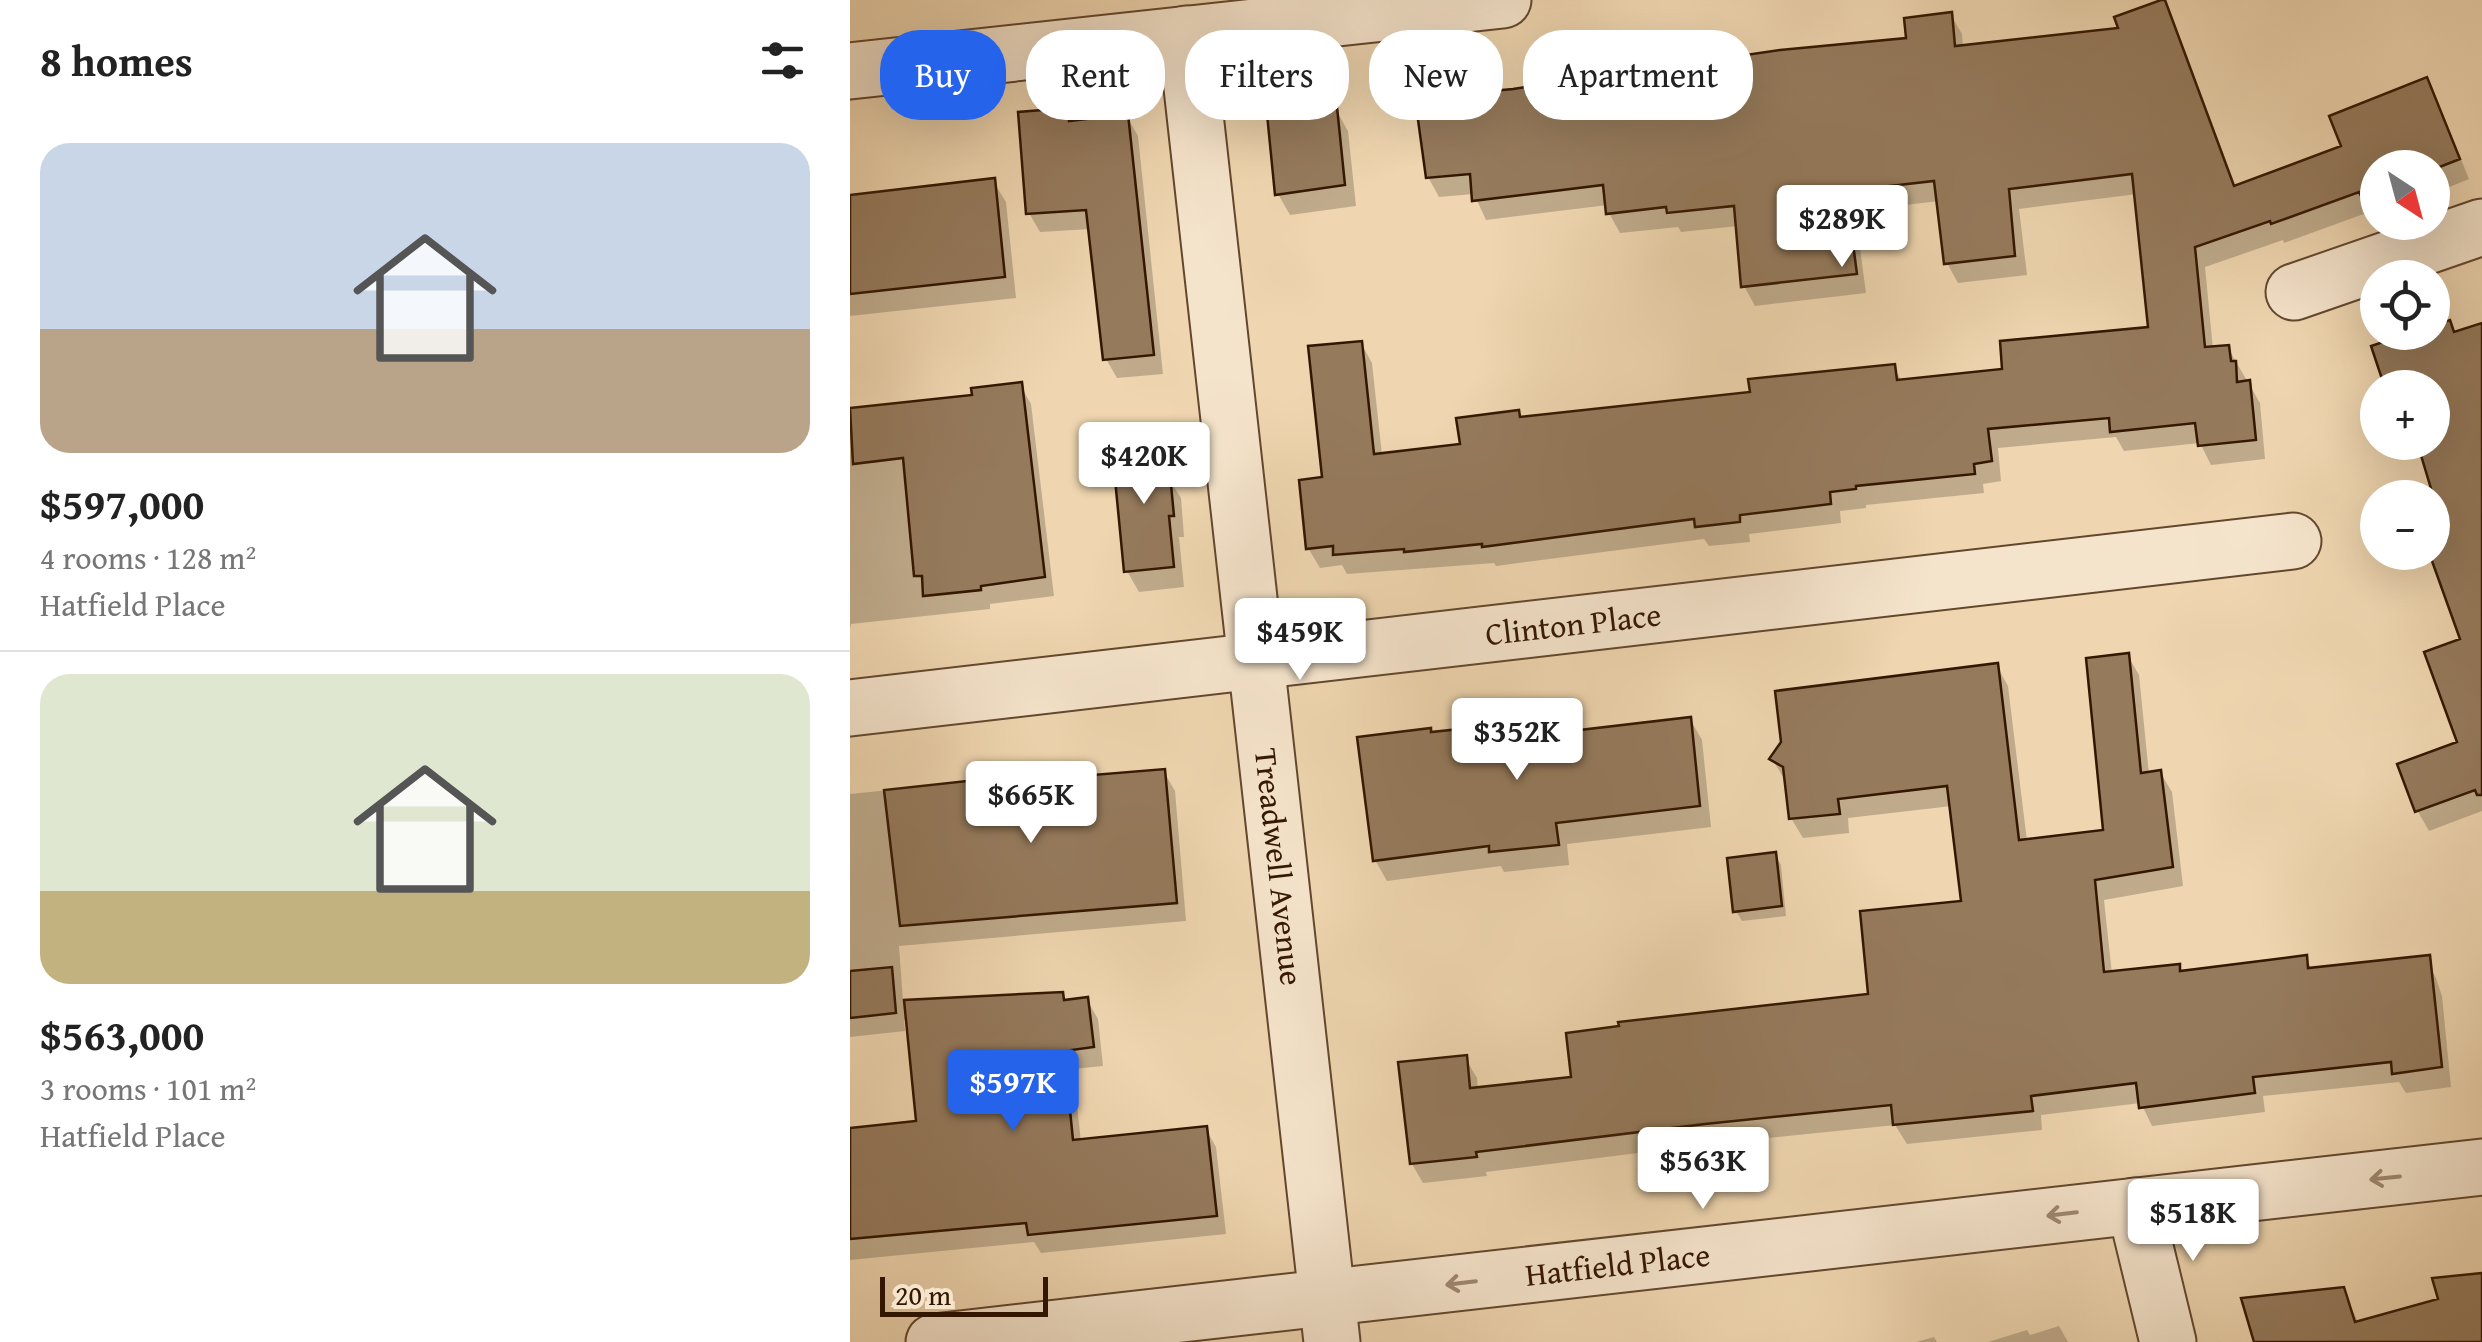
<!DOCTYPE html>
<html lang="en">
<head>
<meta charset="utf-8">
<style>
	body { margin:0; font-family:"Gentium Book Plus",serif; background:#f2f2f2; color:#222; height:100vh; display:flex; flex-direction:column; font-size:38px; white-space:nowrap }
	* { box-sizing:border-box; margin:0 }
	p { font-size:32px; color:#767676 }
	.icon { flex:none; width:55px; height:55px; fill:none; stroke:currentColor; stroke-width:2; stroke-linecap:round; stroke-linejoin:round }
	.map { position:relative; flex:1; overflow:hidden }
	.side { display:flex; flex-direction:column; background:#fff; width:850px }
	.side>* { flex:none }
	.guide { position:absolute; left:30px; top:30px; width:950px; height:90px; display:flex; gap:20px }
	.needle { width:65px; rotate:144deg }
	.tools { position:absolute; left:1510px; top:150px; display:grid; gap:20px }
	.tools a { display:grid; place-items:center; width:90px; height:90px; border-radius:50%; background:#fff; box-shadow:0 10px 40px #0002; font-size:50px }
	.scale { position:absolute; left:30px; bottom:25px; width:168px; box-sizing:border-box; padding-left:10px; border:5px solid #341701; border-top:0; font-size:28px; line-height:35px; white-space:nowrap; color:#341701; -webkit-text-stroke:8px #f5e4cc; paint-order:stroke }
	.price { position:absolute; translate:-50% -85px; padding:0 22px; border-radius:10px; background:#fff; color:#222; font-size:32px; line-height:65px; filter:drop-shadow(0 2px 5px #0008) }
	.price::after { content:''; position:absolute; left:50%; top:60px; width:30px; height:22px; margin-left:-15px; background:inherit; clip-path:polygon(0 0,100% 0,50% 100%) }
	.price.active { background:#2563eb; color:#fff }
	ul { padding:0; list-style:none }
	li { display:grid; align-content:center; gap:20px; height:530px; padding:0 40px }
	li+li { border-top:2px solid #e0e0e0 }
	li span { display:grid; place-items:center; height:310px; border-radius:30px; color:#555 }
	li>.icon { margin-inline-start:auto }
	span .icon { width:180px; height:180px; fill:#fffc; stroke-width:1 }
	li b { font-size:42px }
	h2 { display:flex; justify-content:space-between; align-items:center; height:120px; padding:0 40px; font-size:42px }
	.pill { padding:0 35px; border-radius:40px; background:#fff; box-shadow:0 10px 40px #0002; font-size:35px; line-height:90px }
	.pill.active { background:#2563eb; color:#fff }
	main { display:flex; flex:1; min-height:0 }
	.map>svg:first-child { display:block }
</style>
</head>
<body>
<main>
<section class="side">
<h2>8 homes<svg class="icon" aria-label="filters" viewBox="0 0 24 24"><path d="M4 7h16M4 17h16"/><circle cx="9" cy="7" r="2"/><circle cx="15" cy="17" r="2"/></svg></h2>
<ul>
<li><span style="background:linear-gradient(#c9d6e8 60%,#b9a48a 0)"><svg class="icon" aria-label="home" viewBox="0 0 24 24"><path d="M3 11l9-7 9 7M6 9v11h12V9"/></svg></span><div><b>$597,000</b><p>4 rooms · 128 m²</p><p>Hatfield Place</p></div></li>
<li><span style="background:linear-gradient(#dfe7d0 70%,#c2b280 0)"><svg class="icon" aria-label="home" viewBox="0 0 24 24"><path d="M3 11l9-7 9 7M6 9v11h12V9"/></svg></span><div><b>$563,000</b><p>3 rooms · 101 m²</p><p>Hatfield Place</p></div></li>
</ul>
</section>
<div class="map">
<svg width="1632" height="1342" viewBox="0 0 1632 1342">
	<rect width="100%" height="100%" fill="#efd6b0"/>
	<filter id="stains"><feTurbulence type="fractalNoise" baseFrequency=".002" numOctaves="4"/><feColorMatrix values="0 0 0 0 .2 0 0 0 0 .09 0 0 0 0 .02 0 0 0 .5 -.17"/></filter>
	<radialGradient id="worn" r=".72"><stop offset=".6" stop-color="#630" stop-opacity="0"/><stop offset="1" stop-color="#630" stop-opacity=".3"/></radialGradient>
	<!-- shadow -->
	<path fill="#0003" d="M 1313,2 L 1324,21 L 1386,187 L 1494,147 L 1576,81 L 1587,100 L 1619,179 L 1582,194 L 1582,168 L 1528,168 L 1528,216 L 1522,211 L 1434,243 L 1433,240 L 1355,267 L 1363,349 L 1378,348 L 1410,403 L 1415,459 L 1361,465 L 1350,443 L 1274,451 L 1266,437 L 1148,448 L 1151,481 L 1133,484 L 1134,493 L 1016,505 L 1016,508 L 990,511 L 991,523 L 899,534 L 900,542 L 859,546 L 854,539 L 646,566 L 644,563 L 497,574 L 492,565 L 470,568 L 458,548 L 511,343 L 522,363 L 532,455 L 612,446 L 668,413 L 672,420 L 902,394 L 1044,367 L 1052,382 L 1155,371 L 1301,330 L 1287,194 L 1169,209 L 1177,275 L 1108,283 L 1097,263 L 1089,201 L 1005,211 L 1016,293 L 905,306 L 894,286 L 888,226 L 831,232 L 828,227 L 770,233 L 759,213 L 758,205 L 636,220 L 624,194 L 589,197 L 578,177 L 664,91 L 1059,40 L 1101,15 L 1112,34 L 1113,48 L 1272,31 Z
		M 486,110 L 498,131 L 506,206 L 440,215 L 428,194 Z
		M 216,111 L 224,123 L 277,117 L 288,136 L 313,374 L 267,378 L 256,359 L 241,229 L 190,232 L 179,213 Z
		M 143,181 L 156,202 L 166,298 L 0,316 L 0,197 Z
		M 1599,323 L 1606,334 L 1632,326 L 1632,811 L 1579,831 L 1567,810 L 1610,743 L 1613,641 L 1582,442 L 1582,332 Z
		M 170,385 L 181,404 L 204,596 L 140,604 L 140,609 L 1,624 L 0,629 L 0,410 L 124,397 Z
		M 310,445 L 322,466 L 324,487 L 331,498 L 334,537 L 329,537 L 334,587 L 289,592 L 277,571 Z
		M 1278,656 L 1289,675 L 1299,774 L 1310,772 L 1322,792 L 1333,886 L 1254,900 L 1262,974 L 1328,967 L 1332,973 L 1456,958 L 1462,970 L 1575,958 L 1586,978 L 1592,996 L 1601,1087 L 1556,1093 L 1549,1082 L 1413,1096 L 1415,1112 L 1302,1126 L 1291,1103 L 1191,1115 L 1192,1130 L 1057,1144 L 1045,1125 L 868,1143 L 636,1172 L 637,1176 L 573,1183 L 562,1164 L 615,1058 L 627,1078 L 628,1090 L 724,1079 L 1020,996 L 1113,903 L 1102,806 L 998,818 L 999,833 L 953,838 L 941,818 L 935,780 L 922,759 L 1147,666 L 1158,686 L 1177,841 L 1256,832 Z
		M 840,719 L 852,740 L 861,827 L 717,844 L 719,865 L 654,872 L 651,866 L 537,881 L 525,860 L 582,735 L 675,725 L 683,738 Z
		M 217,772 L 222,780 L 314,772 L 325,791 L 336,921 L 49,946 L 53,1002 L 212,995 L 216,1002 L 237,1000 L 248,1019 L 253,1066 L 223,1069 L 231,1142 L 355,1128 L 366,1147 L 376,1234 L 191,1253 L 184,1242 L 0,1260 L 0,1131 L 69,1123 L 58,1020 L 54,1020 L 55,1031 L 0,1037 L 0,794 Z
		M 925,855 L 931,865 L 936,916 L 892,921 L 886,911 Z
		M 1632,1275 L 1632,1342 L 1407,1342 L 1493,1290 L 1509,1324 L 1591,1301 Z
		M 1209,1326 L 1218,1342 L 1138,1342 L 1177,1330 L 1180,1335 Z
		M 1084,1337 L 1087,1342 L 1066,1342 Z"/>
	<!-- building -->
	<path fill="#957a5c" stroke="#341701" stroke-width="2.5" d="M 1311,0 L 1315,0 L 1384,186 L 1491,146 L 1479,116 L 1577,77 L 1610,159 L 1582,170 L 1528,168 L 1528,192 L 1512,198 L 1509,192 L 1421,224 L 1420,221 L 1345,247 L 1355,347 L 1379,345 L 1381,361 L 1386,361 L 1387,382 L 1400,380 L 1406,440 L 1348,446 L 1345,423 L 1260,432 L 1259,418 L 1138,429 L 1142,461 L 1124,464 L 1125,474 L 1006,486 L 1006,489 L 980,492 L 981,504 L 890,515 L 890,522 L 845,527 L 844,519 L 632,547 L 632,544 L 554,552 L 554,549 L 483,555 L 483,546 L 456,549 L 449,480 L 472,477 L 458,346 L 512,341 L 524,454 L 610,444 L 606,418 L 669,410 L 670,417 L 900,392 L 898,379 L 1045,364 L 1047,380 L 1152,369 L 1150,341 L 1298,327 L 1282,174 L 1159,189 L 1165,256 L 1094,264 L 1084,181 L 996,191 L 1007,274 L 891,287 L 884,206 L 817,213 L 816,207 L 756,214 L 753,185 L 622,201 L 620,174 L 576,178 L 565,98 L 663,89 L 930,50 L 1056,38 L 1054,18 L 1102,12 L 1105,46 L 1268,28 L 1264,17 Z
		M 487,107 L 495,185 L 425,195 L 417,114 Z
		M 218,108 L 219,121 L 278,114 L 304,355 L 253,360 L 236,210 L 176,214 L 168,112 Z
		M 145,178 L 155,277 L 0,294 L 0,195 Z
		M 1600,320 L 1604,332 L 1632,323 L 1632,795 L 1627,795 L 1625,790 L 1565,812 L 1547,764 L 1607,742 L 1574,652 L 1610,639 L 1582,561 L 1582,492 L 1567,442 L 1582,442 L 1582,388 L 1535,388 L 1521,346 L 1563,332 L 1582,332 L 1582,326 Z
		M 172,382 L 195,577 L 131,586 L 131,590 L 73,596 L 72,576 L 64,576 L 53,458 L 3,464 L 0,408 L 122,395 L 121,388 Z
		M 312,443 L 315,475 L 320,474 L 324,516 L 319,516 L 324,567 L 274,572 L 262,448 Z
		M 1279,653 L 1291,773 L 1311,770 L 1323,867 L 1245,880 L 1254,972 L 1330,964 L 1330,971 L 1457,955 L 1458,968 L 1580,955 L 1592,1067 L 1542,1074 L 1541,1062 L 1403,1077 L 1405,1093 L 1289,1108 L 1286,1083 L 1181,1096 L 1183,1111 L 1043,1125 L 1041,1105 L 855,1124 L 626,1152 L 627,1157 L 560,1164 L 548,1062 L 617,1055 L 620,1088 L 721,1077 L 716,1033 L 769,1026 L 768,1022 L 1018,994 L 1010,911 L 1111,901 L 1097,786 L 988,799 L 990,814 L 939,819 L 933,767 L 919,759 L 931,742 L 925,691 L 1148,663 L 1169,840 L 1253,830 L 1236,658 Z
		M 841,717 L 850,806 L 706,823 L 709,845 L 639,852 L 639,846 L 523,861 L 507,737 L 581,728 L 581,732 L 677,722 L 678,736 Z
		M 315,769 L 327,903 L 50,926 L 34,790 L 219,770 L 219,777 Z
		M 926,852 L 932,906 L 883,912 L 877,858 Z
		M 42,967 L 46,1013 L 0,1018 L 0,971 Z
		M 213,992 L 214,1000 L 238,997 L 244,1047 L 214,1051 L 223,1140 L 357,1126 L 367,1216 L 178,1235 L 176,1223 L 0,1239 L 0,1128 L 66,1121 L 54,1000 Z
		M 1632,1273 L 1632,1342 L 1404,1342 L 1391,1298 L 1494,1287 L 1505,1322 L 1588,1299 L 1582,1278 Z"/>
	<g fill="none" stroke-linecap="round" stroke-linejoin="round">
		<defs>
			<g id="minor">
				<path id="s1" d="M 336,34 L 482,1342"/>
				<path d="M 0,71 L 653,0"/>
				<path d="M 1444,292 L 1632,227"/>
				<path id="s2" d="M 0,708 L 1443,541"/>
				<path d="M 1285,1206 L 1318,1342"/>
				<path id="s3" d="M 84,1342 L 1632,1167"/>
			</g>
		</defs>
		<!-- minor casing -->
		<use href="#minor" stroke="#63472d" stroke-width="59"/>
		<!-- minor -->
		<use href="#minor" stroke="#f5e4cc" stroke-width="55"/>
	</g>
	<!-- one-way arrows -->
	<defs><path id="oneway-shaft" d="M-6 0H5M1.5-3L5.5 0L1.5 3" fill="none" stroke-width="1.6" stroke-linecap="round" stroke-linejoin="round" transform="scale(2.5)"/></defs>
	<g stroke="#9e8871">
		<use href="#oneway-shaft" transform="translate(1535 1178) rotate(174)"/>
		<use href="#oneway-shaft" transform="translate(1212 1214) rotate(173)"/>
		<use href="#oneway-shaft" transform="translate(611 1283) rotate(173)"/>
	</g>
	<g text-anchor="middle" stroke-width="9" stroke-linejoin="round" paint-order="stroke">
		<!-- street labels -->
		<g font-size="32" fill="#341701" stroke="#f5e4cc">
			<text dy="11" stroke="none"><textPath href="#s2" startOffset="728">Clinton Place</textPath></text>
			<text dy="11" stroke="none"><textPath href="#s1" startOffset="838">Treadwell Avenue</textPath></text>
			<text dy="11" stroke="none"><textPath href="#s3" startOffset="688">Hatfield Place</textPath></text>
		</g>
	</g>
	<rect width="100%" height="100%" filter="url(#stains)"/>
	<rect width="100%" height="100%" fill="url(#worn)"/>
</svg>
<div class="tools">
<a><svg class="needle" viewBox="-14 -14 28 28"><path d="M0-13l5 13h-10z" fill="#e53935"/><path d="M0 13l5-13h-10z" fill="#767676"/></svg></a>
<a><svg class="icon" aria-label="locate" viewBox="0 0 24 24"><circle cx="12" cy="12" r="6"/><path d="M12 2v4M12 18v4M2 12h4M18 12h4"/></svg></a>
<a>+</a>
<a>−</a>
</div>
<div class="scale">20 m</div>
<b class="price" style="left:992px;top:270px">$289K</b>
<b class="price" style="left:294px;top:507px">$420K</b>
<b class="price" style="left:450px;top:683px">$459K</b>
<b class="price" style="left:667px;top:783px">$352K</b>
<b class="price" style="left:181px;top:846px">$665K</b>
<b class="price active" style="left:163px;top:1134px">$597K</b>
<b class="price" style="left:853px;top:1212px">$563K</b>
<b class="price" style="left:1343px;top:1264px">$518K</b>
<div class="guide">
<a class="pill active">Buy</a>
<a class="pill">Rent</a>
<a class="pill">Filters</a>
<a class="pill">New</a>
<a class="pill">Apartment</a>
</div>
</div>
</main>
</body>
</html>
